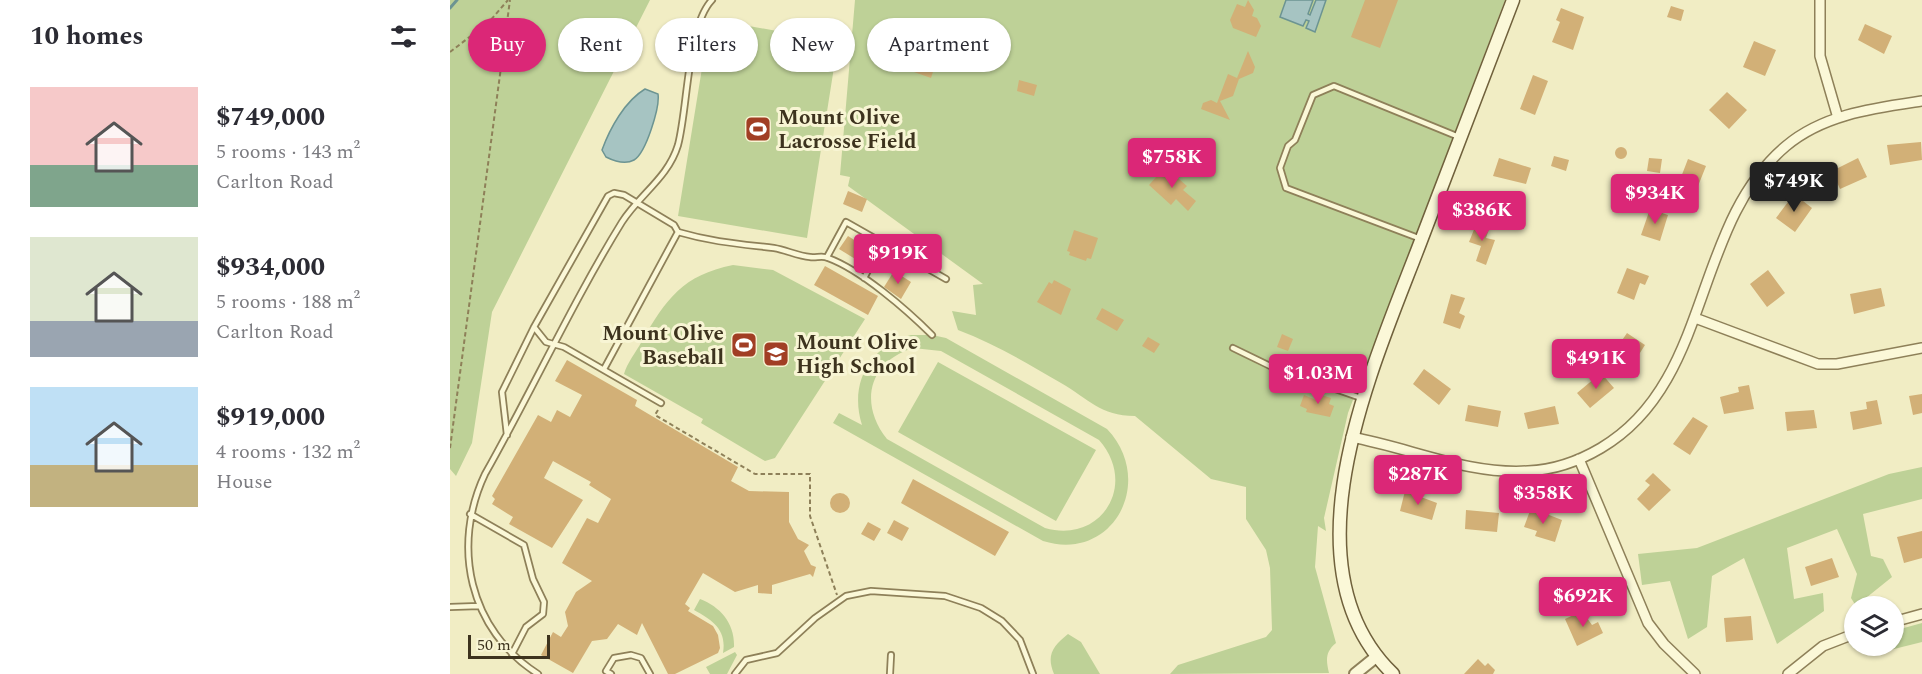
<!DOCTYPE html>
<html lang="en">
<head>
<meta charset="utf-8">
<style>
	body { margin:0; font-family:Spectral,serif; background:#f7f7f7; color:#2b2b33; height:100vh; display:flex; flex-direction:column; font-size:22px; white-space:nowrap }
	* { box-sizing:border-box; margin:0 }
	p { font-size:20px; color:#7c7c81 }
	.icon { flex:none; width:33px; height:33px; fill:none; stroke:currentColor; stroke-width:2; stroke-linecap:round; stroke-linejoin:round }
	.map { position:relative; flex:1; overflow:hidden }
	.panel { display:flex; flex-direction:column; background:#fff; width:450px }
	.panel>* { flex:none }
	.guide { position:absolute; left:18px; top:18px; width:570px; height:54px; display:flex; gap:12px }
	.fabs { position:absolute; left:1394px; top:596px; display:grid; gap:12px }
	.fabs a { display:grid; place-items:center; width:60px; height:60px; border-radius:50%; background:#fff; box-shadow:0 2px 4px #0004; font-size:30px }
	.scale { position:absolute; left:18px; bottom:15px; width:82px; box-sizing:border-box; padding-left:6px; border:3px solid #3d331e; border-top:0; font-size:16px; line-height:21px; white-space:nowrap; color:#3d331e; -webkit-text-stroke:4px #f8f5d4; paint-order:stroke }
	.price { position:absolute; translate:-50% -51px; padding:0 14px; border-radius:6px; background:#db2777; color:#fff; font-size:20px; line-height:39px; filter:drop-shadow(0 2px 3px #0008) }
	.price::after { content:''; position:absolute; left:50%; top:36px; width:18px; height:14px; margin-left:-9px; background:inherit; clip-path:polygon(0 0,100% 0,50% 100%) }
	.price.current { background:#222; color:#fff }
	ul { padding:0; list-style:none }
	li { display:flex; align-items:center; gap:18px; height:150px; padding:0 30px }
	li span { display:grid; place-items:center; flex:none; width:168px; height:120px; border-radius:0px; color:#555 }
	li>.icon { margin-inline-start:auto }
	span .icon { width:72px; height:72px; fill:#fffc; stroke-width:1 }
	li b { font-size:26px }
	h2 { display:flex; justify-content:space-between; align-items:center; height:72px; padding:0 30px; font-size:26px }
	.chip { padding:0 21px; border-radius:27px; background:#fff; box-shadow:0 2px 4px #0004; font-size:21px; line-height:54px }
	.chip.current { background:#db2777; color:#fff }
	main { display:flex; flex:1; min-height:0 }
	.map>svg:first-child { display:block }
</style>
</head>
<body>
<main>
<section class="panel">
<h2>10 homes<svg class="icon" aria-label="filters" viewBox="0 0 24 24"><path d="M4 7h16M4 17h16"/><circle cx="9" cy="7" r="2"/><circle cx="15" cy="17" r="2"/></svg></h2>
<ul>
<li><span style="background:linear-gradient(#f6c9c9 65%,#7fa58c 0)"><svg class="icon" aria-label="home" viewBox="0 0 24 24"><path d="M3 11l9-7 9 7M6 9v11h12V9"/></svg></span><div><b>$749,000</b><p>5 rooms · 143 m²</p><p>Carlton Road</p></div></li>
<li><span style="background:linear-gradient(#dfe7d0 70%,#9aa5b1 0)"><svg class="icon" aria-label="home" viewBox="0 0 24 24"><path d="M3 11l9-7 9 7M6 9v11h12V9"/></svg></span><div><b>$934,000</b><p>5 rooms · 188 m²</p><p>Carlton Road</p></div></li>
<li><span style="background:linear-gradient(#bfe0f5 65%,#c2b280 0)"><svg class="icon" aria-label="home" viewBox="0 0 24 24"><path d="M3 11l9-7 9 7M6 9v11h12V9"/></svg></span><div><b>$919,000</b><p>4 rooms · 132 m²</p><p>House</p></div></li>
</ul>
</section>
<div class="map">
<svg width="1472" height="674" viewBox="0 0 1472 674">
	<rect width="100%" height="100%" fill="#f1edc4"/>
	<!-- green -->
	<path fill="#bed197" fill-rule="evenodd" d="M 0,0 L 200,0 L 42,312 L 22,443 L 6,476 L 0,469 Z
		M 405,0 L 1055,0 L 898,413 L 874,518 L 876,531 L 868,526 L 865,567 L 886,643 C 875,652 876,660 879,673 L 720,674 L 728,665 L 816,637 L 822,630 L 820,568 L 816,550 L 796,519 L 796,487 L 761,479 L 685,416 C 650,416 639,399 611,383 C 577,363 545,344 508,330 L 502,311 L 526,315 L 523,285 L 533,284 L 398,186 L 400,177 L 390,175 Z
		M 260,19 L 388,42 L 357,238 L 228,216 Z
		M 283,265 L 323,270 L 415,319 L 325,458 L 315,461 L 251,423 L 253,419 L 174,374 C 177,363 186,352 192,341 C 216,299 233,275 283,265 Z
		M 461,335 L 482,335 L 496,338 L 657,429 C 706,480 664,563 593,541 L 383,423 L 389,413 L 412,425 C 399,384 419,346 461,335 ZM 463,348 L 491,351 L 649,440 C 688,484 652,544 595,528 L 437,439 C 409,404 418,362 463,348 Z
		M 488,362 L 646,450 L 606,521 L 448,432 Z
		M 1472,467 L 1472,499 L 1413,514 L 1421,556 L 1433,559 L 1442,577 L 1406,606 L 1401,598 L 1407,574 L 1387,529 L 1337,548 L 1344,599 L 1373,593 L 1374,611 L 1327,644 L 1294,558 L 1262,576 L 1257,627 L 1238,639 L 1220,581 L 1192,585 L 1188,554 L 1247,548 L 1439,474 Z
		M 250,599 C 271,607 285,624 284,647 L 273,653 C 277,629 262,620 244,610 Z
		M 1472,623 L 1472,642 L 1428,653 L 1427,645 L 1443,645 L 1443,631 Z
		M 618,634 L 631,642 L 650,674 L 604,674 C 596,655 603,646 618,634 Z
		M 285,652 L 287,655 L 277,674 L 260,674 L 256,667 Z"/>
	<!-- water -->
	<path fill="#a6c4c2" stroke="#6c9492" stroke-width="1.5" d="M 836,0 L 863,0 L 858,14 L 860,15 L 866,0 L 876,0 L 865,32 L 856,28 L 859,21 L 856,20 L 853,26 L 830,17 Z
		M 195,89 L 208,94 C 210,107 196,153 184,160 C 175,165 164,161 156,157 L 152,150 C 160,128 175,101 195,89 Z"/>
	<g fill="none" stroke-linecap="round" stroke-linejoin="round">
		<!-- stream -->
		<path stroke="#6c9492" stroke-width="3" d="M 0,8 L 7,0"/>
	</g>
	<!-- building -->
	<path fill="#d2b077" d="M 798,0 L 804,10 L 802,16 L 807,18 L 811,26 L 806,37 L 783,28 L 780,20 L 787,4 L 795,7 Z
		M 915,0 L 948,0 L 930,48 L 901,37 Z
		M 1221,6 L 1234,10 L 1231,21 L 1217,17 Z
		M 1111,8 L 1134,17 L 1123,50 L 1102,42 L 1110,22 L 1106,20 Z
		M 1415,24 L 1442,36 L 1434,54 L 1408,40 Z
		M 1304,41 L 1326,50 L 1315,76 L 1293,67 Z
		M 798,51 L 805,67 L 803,73 L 789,79 L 783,96 L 770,101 L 780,120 L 751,109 L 753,103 L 761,100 L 767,103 L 778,74 L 787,78 Z
		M 473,55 L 487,59 L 481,78 L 464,72 L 468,59 L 472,60 Z
		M 1083,75 L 1098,81 L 1085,115 L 1070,109 Z
		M 569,80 L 587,85 L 584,96 L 567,91 Z
		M 1277,92 L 1297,110 L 1279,129 L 1259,110 Z
		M 1471,142 L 1472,160 L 1440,165 L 1437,145 Z
		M1165 153a6 6 0 1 1 12 0a6 6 0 1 1-12 0Z
		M 1104,156 L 1119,160 L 1116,171 L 1101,166 Z
		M 1049,158 L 1081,168 L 1076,184 L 1043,176 Z
		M 1199,158 L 1212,159 L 1210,173 L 1197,171 Z
		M 1408,158 L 1417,177 L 1390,189 L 1382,171 Z
		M 1238,159 L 1256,166 L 1246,191 L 1228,185 Z
		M 715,167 L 737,186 L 733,190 L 746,201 L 738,211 L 726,199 L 721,205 L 699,185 Z
		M 398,191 L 417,199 L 412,212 L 393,204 Z
		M 1344,194 L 1362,208 L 1345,232 L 1326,218 Z
		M 1200,209 L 1218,215 L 1210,241 L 1191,235 Z
		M 1027,222 L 1040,226 L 1036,238 L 1045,240 L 1036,265 L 1026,261 L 1031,246 L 1019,242 Z
		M 624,230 L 648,238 L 641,259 L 637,258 L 636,261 L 619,255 L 620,252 L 617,251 Z
		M 398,236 L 423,252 L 415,265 L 389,249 Z
		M 375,266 L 428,296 L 418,315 L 364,285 Z
		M 1177,268 L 1199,276 L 1195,285 L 1190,283 L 1184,300 L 1167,293 Z
		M 1318,270 L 1335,293 L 1317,307 L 1300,284 Z
		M 444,271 L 461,282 L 451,299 L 434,287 Z
		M 604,280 L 621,289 L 611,315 L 587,302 L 599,282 L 602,284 Z
		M 1431,288 L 1435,306 L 1404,314 L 1400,294 Z
		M 1001,294 L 1015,298 L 1009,313 L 1015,316 L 1010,329 L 993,323 Z
		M 652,308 L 674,320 L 667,331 L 646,319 Z
		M 1177,333 L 1195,345 L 1181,367 L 1162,355 Z
		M 832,334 L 843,339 L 838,351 L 827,347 Z
		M 698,337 L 710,344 L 704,353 L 692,346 Z
		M 117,360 L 187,400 L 185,406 L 288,467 L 281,481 L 299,491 L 339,492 L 339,522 L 348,539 L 359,545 L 354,551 L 361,565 L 366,567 L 363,577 L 360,574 L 322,585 L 322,594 L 308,593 L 308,585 L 285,592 L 253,573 L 235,604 L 240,608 L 238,611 L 263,626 L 268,635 L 270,648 L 268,653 L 225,674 L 218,674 L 192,623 L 187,635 L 168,624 L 157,639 L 142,641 L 123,673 L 91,655 L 103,632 L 111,637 L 118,626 L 115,612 L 126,592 L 142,581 L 112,563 L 137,518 L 148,523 L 161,499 L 139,485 L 141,482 L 103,461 L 94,478 L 133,500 L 102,548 L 59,524 L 63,517 L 42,504 L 45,499 L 42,496 L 88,415 L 101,422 L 107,410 L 120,417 L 132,395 L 105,381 Z
		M 974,369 L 1001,389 L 989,405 L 963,384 Z
		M 1151,373 L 1164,388 L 1140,408 L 1127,393 Z
		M 1299,385 L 1304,409 L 1274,414 L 1270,397 L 1289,392 L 1288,387 Z
		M 868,394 L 881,398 L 879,404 L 884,406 L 880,417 L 856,412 L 857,409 L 850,406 L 854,395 L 866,400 Z
		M 1472,394 L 1472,413 L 1463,415 L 1459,396 Z
		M 1427,400 L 1432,424 L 1403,430 L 1400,412 L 1417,409 L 1416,402 Z
		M 1018,405 L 1051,411 L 1048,427 L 1015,421 Z
		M 1105,406 L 1109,424 L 1078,429 L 1074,413 Z
		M 1364,410 L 1367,428 L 1337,431 L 1335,412 Z
		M 1243,417 L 1258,426 L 1240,455 L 1223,444 Z
		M 1203,473 L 1221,490 L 1199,511 L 1187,499 L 1200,485 L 1195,481 Z
		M 463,479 L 559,532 L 545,556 L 451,503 Z
		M 955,491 L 987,503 L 982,520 L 950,511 Z
		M380 503a10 10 0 1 1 20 0a10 10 0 1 1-20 0Z
		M 1081,508 L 1112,520 L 1105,542 L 1085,536 L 1087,531 L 1074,527 Z
		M 1016,510 L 1049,513 L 1047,532 L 1015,529 Z
		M 444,520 L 459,528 L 452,541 L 437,533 Z
		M 418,522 L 431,529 L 424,541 L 411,534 Z
		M 1472,531 L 1472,558 L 1454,563 L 1447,537 Z
		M 1382,558 L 1389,577 L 1361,586 L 1355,567 Z
		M 1132,611 L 1142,625 L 1148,622 L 1153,633 L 1127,646 L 1115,619 Z
		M 1301,616 L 1303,640 L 1276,642 L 1274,618 Z
		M 1028,659 L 1035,666 L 1038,663 L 1045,670 L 1043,674 L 1014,674 Z"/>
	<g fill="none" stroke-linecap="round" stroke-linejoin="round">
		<defs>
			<path id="service" d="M 971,239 L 836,188 L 830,168 L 838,146 L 845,140 L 863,95 L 884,86 L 1009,137
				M 433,243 L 496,279
				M 377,257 L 396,222 L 433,243 L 414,278
				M 84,327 L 96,342 L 114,347 L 211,403
				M 783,348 L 849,380 L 871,384 L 911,398
				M 154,369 L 228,232
				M 57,435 L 52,392 L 84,327 L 158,196 L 164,193 L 174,195 L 224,225 L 228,232 C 262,242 290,244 324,248 C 336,250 348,256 360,257 C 366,258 373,255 378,258 C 411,270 457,310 482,335
				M 20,514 L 74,545 L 83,579 L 94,602 L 93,614 L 76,627 L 62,654
				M 0,607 L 29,606
				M 88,674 C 19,630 1,546 35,474 C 82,391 122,303 172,222 C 190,194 218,178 228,145 C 238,108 237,26 262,0
				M 161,674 L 156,671 L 164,658 L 181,655 L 191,658 L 200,674
				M 285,674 L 296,660 L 327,653 L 365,618 L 396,596 L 421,591 L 495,596 L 531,608 L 552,621 L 570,640 L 583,674
				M 440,674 L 441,655"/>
			<path id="minor" d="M 1370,0 L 1370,56 L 1388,118
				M 1245,318 L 1368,364 L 1387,364 L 1472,348
				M 901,437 C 961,448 1018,475 1078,471 C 1104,470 1129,461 1151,448 C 1263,382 1241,226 1336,146 C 1374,114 1425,108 1472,101
				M 1129,459 L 1198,623 L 1214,644 L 1245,674
				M 1443,622 L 1472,614
				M 1338,674 L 1373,646 L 1404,634"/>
			<path id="tertiary" d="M 905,674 L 926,657"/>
			<path id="secondary" d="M 943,674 C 829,564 926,360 972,238 C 1002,158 1033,79 1063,0"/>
		</defs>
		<!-- service casing -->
		<use href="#service" stroke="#8e8059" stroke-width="8"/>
		<!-- minor casing -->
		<use href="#minor" stroke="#8e8059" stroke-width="12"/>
		<!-- tertiary casing -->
		<use href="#tertiary" stroke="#8e8059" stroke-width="14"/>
		<!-- secondary casing -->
		<use href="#secondary" stroke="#70613c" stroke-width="15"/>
		<!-- path -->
		<path stroke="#8e8059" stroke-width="2" stroke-dasharray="4.5 3" stroke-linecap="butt" d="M 0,52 L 39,22 L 58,0
			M 208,410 L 205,415 L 305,474 L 360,474 L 360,516 L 387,595
			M 0,448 L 60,0"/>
		<!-- service -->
		<use href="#service" stroke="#fbf8d8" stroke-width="4.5"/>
		<!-- minor -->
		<use href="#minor" stroke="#fbf8d8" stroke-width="9"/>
		<!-- tertiary -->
		<use href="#tertiary" stroke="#fbf8d8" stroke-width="10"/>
		<!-- secondary -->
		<use href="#secondary" stroke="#fbf8d8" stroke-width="12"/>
	</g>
	<!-- icons -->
	<defs>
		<symbol id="stadium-square" viewBox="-11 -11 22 22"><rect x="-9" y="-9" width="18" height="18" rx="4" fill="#a13e24" stroke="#f8f5d4"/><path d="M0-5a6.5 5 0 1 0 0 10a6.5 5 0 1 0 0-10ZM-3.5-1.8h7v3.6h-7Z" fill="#fff"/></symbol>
		<symbol id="school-square" viewBox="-11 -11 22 22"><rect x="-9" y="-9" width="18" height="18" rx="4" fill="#a13e24" stroke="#f8f5d4"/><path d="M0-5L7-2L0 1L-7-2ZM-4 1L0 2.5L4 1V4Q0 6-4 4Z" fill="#fff"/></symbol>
	</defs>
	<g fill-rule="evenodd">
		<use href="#stadium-square" x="293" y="114" width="30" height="30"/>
		<use href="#stadium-square" x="279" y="330" width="30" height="30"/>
		<use href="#school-square" x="311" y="339" width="30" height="30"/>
	</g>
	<g text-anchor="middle" stroke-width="6" stroke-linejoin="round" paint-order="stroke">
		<!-- poi labels -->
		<g font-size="21" font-weight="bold" fill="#3d331e" stroke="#f8f5d4" text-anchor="start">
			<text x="328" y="124">Mount Olive<tspan x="328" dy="24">Lacrosse Field</tspan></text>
			<text x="274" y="340" text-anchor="end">Mount Olive<tspan x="274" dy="24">Baseball</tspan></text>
			<text x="346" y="349">Mount Olive<tspan x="346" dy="24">High School</tspan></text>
		</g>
	</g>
</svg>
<div class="fabs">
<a><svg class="icon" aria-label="layers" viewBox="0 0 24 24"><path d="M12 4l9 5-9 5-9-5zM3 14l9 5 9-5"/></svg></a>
</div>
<div class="scale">50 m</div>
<b class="price" style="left:722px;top:189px">$758K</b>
<b class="price current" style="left:1344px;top:213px">$749K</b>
<b class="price" style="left:1205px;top:225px">$934K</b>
<b class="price" style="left:1032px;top:242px">$386K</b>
<b class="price" style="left:448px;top:285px">$919K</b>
<b class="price" style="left:1146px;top:390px">$491K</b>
<b class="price" style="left:868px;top:405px">$1.03M</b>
<b class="price" style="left:968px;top:506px">$287K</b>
<b class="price" style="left:1093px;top:525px">$358K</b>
<b class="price" style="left:1133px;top:628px">$692K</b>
<div class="guide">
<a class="chip current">Buy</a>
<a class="chip">Rent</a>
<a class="chip">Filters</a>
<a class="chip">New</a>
<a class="chip">Apartment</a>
</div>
</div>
</main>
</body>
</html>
